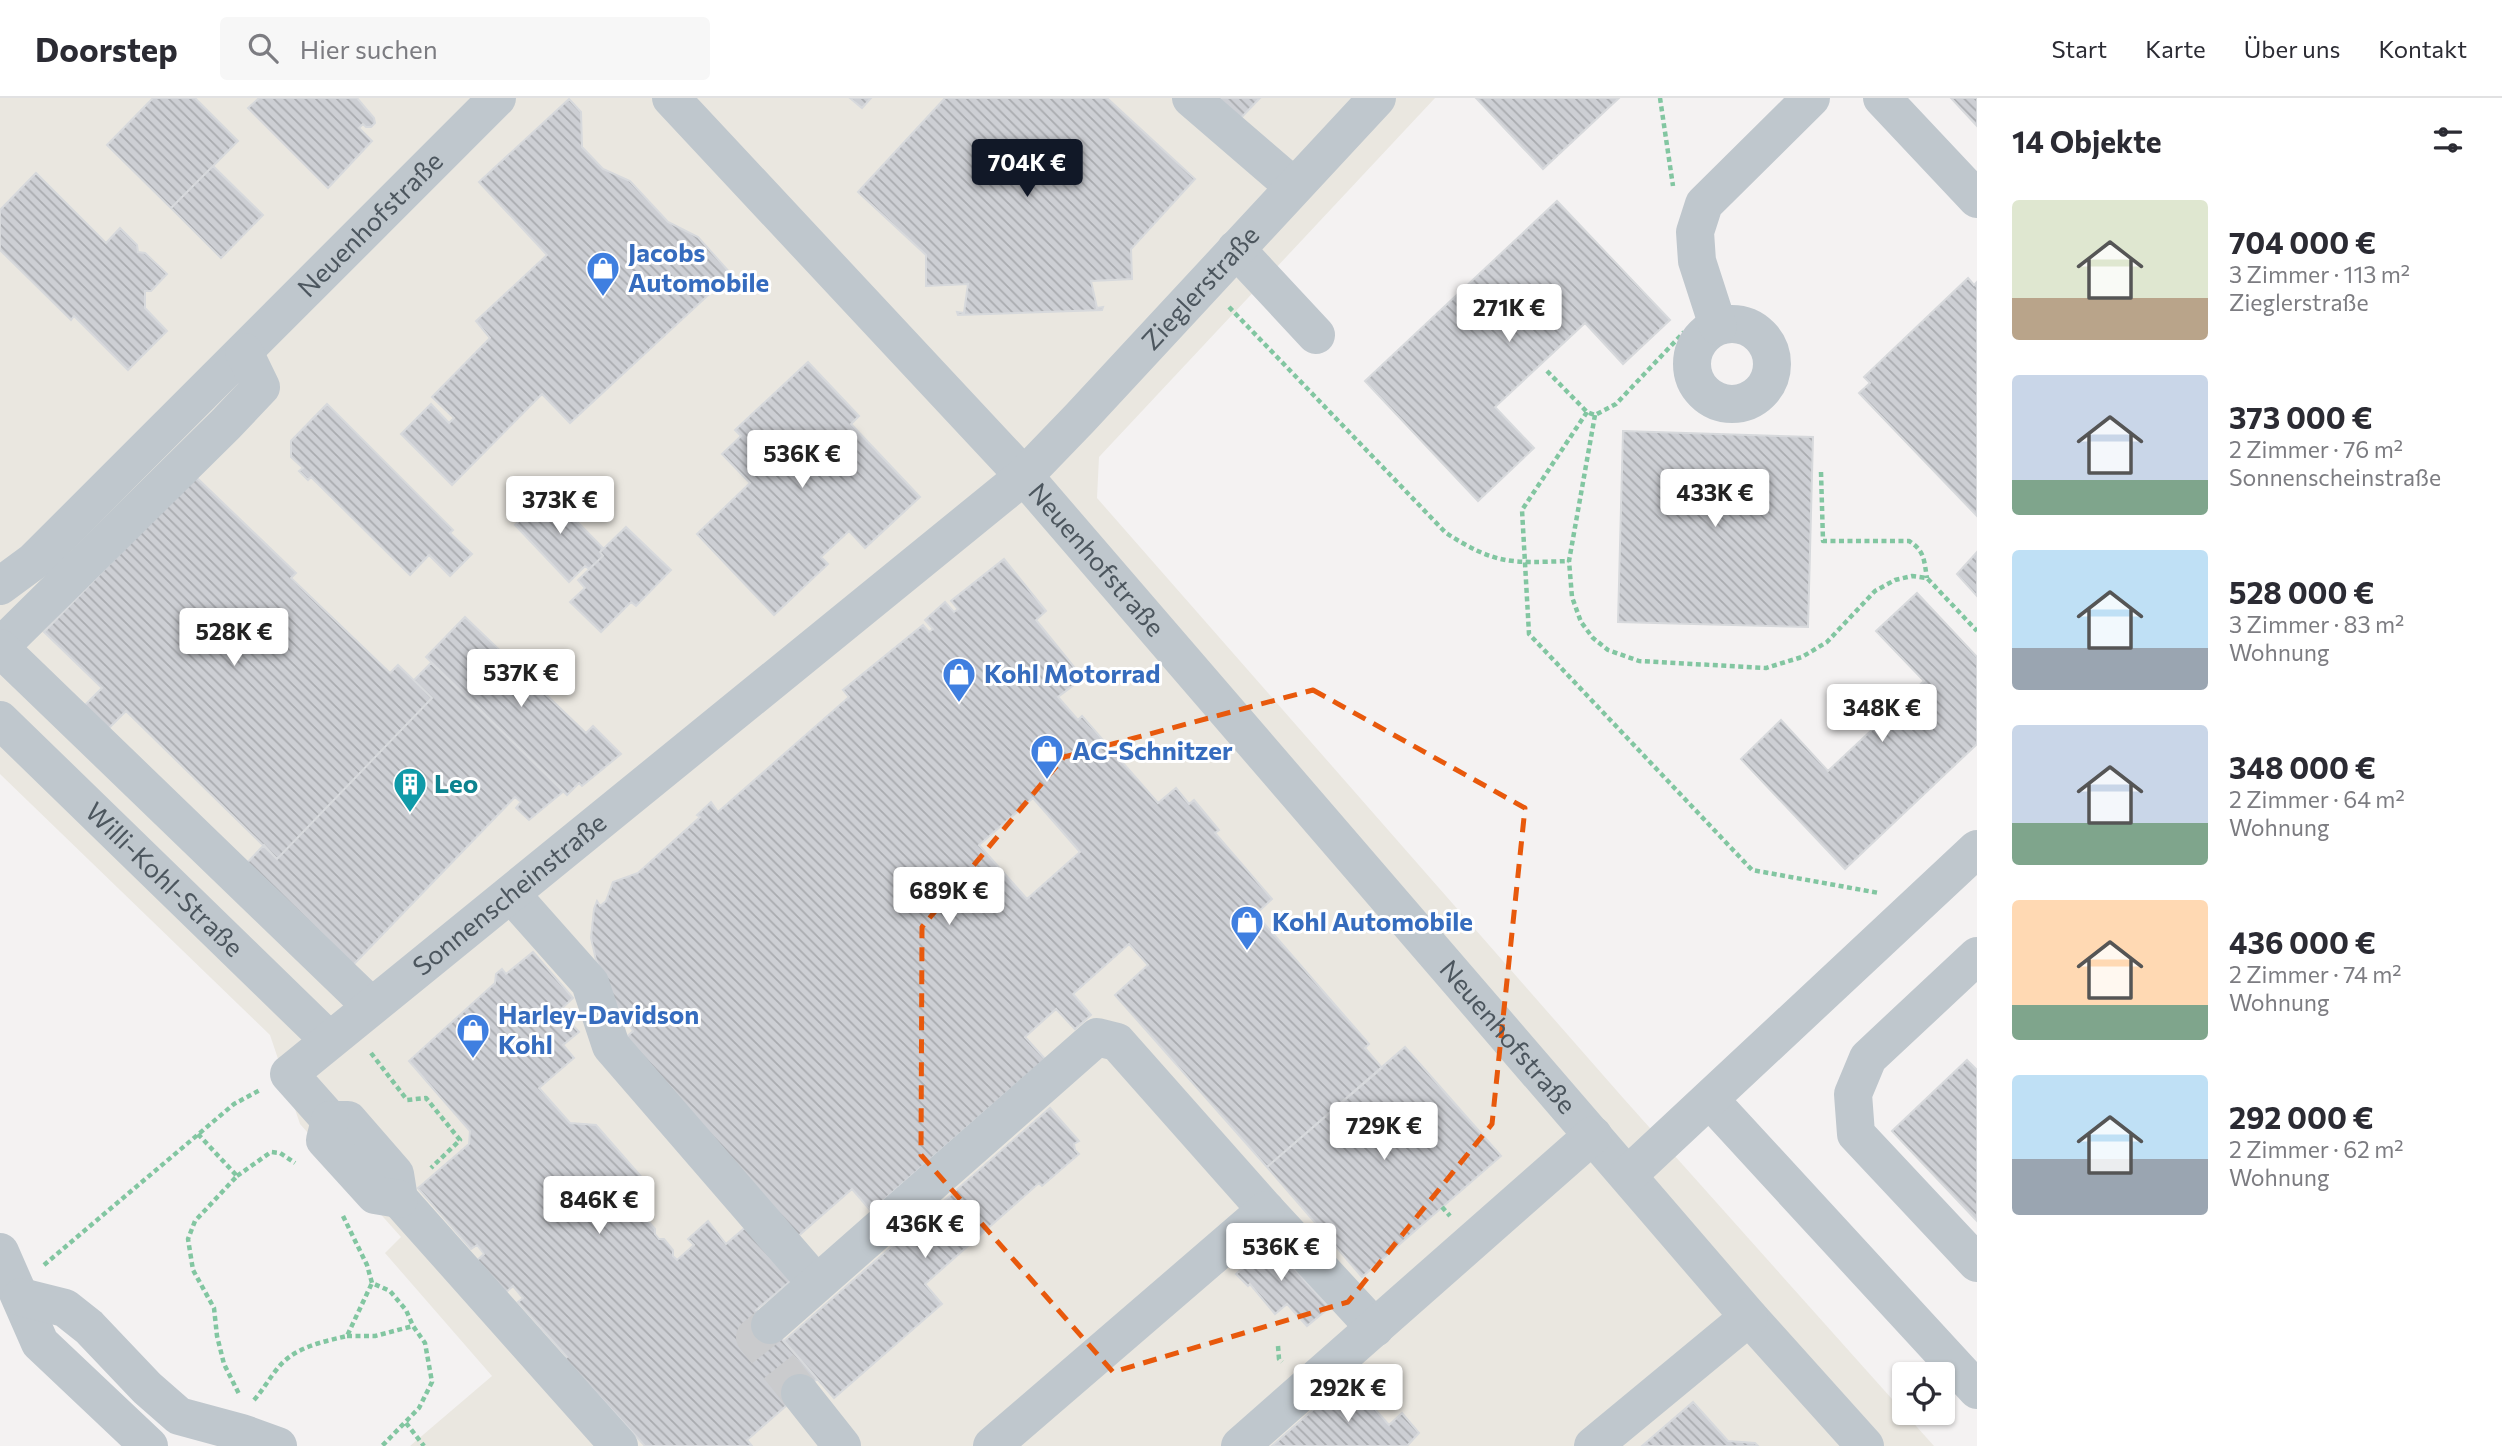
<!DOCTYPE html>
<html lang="de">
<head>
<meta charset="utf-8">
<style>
	body { margin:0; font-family:Commissioner,sans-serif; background:#f7f7f7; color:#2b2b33; height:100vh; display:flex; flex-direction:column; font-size:26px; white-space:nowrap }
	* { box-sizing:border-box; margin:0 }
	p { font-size:23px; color:#7c7c81 }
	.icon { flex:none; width:38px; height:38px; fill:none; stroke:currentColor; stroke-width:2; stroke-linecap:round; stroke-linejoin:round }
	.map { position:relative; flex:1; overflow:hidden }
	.panel { display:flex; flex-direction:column; background:#fff; width:525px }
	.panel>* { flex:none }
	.controls { position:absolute; left:1892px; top:1264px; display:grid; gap:14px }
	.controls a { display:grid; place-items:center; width:63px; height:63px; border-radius:7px; background:#fff; box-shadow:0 2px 5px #0004; font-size:35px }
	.price { position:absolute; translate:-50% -60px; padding:0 16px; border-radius:7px; background:#fff; color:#222; font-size:23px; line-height:46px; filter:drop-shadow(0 2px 4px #0008) }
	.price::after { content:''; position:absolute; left:50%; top:42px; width:21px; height:16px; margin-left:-10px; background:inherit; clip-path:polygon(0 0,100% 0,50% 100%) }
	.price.active { background:#111827; color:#fff }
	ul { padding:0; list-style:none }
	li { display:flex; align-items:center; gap:21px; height:175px; padding:0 35px }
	li span { display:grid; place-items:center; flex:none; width:196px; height:140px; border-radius:7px; color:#555 }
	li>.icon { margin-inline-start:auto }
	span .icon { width:84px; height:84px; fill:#fffc; stroke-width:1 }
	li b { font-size:30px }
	h2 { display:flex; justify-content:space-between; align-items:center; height:84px; padding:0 35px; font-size:30px }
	header { display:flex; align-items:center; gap:42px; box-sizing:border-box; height:98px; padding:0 35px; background:#fff; border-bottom:2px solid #e1e1e2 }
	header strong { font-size:33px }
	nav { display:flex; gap:38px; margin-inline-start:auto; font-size:24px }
	.search { width:490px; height:63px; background:#f7f7f7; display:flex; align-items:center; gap:18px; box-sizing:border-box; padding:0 24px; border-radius:7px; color:#7c7c81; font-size:26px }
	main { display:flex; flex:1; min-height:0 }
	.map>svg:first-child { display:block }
</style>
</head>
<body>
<header>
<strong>Doorstep</strong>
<div class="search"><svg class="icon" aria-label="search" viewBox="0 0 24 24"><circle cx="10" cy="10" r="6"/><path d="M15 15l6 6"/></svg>Hier suchen</div>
<nav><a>Start</a><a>Karte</a><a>Über uns</a><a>Kontakt</a></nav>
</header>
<main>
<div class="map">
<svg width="1977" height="1348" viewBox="0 0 1977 1348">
	<defs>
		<pattern id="building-back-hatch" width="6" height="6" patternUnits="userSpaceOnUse" patternTransform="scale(1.75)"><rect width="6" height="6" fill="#cdcfd4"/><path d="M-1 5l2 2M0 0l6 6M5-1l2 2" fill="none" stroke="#a9abaf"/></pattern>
	</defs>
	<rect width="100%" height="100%" fill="#f4f2f2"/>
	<!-- commercial -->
	<path fill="#eae7e0" d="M 0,0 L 1435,0 L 1099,359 L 1097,400 L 1624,1001 L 1934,1348 L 410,1348 L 492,1278 L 385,1155 L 401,1139 L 300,1026 L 270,937 L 0,676 Z"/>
	<!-- building -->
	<path fill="url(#building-back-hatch)" stroke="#d7d9dc" stroke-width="2" fill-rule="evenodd" d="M 153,0 L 195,0 L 238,43 L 171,110 L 107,47 Z
		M 259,0 L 357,0 L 374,20 L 375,25 L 371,29 L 366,29 L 363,26 L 359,30 L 372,43 L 328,90 L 248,10 Z
		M 850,0 L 871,0 L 862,10 Z
		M 945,0 L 1107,0 L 1195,81 L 1131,151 L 1132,181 L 1091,183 L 1097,210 L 1103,209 L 1102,212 L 958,217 L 957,214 L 964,215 L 968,186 L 926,188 L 926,157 L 858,94 Z
		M 1206,0 L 1260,0 L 1234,27 Z
		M 1476,0 L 1619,0 L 1543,71 Z
		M 1951,0 L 1977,0 L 1977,28 Z
		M 569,1 L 581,14 L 582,49 L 603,71 L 630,83 L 668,124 L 698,139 L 731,176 L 570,325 L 542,296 L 452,387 L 401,336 L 431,306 L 449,325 L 454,320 L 432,299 L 490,240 L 476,223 L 547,157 L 479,84 Z
		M 213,68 L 263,117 L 221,160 L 171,110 Z
		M 36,75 L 106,145 L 120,130 L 137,147 L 138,154 L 145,155 L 167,176 L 151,193 L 145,193 L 145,210 L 167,233 L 128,272 L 74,218 L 71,222 L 0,152 L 0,112 Z
		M 1557,103 L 1670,222 L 1623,266 L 1585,225 L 1495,309 L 1534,350 L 1478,403 L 1365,283 Z
		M 1968,180 L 1974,187 L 1977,184 L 1977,418 L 1859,295 L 1870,285 L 1864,279 Z
		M 808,264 L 859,318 L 851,326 L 920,399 L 865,450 L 849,433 L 821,459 L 828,466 L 774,517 L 697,436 L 750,385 L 722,356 L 741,338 L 735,332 Z
		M 327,306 L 453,432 L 450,435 L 472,456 L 450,478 L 429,457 L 410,477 L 311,379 L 308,382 L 299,373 L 303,370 L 291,359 L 291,343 Z
		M 1623,333 L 1813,339 L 1808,529 L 1618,524 Z
		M 195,378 L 296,475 L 291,480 L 390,575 L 398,567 L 432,600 L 277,761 L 126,613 L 102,637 L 79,613 L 102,590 L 44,534 Z
		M 550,389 L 561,399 L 557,403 L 603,450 L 600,454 L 603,458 L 589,471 L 585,468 L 569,484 L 515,427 Z
		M 626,429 L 671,472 L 636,508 L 631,504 L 601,534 L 570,504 L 585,490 L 578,482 L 603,458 L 600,454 Z
		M 1977,454 L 1977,498 L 1957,476 Z
		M 1004,461 L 1046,513 L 1036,522 L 1083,580 L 1058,599 L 1078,622 L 1082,618 L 1158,705 L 1176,690 L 1189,706 L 1194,702 L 1219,732 L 1215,735 L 1272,801 L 1256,816 L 1369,946 L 1365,950 L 1382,970 L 1267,1069 L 1115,897 L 1148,867 L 1129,846 L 1073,896 L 1091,917 L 1075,931 L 1056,911 L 1025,939 L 1045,961 L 871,1113 L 852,1091 L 796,1140 L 623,942 L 633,933 L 617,909 L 596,862 L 591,840 L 594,811 L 597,803 L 600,808 L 606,803 L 613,784 L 638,775 L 700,719 L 697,717 L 711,704 L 718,714 L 849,599 L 843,592 L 923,527 L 929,534 L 933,531 L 925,522 L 945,504 L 954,514 L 958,511 L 951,503 ZM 1033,700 L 1080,754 L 1027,801 L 979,747 Z
		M 1917,495 L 1977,559 L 1977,646 L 1845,771 L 1741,661 L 1781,622 L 1828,673 L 1924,583 L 1876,533 Z
		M 465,519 L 586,635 L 593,628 L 621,656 L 582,688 L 579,685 L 567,697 L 426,559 Z
		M 431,565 L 564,693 L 529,722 L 516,710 L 521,704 L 515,699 L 353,867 L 243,769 L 264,747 L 277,761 L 432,600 L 414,582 Z
		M 533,854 L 573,900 L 559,913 L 579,934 L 563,947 L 574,960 L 539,990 L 570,1025 L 596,1027 L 651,1090 L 633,1106 L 655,1131 L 655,1136 L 659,1141 L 664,1141 L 673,1152 L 673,1158 L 677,1162 L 694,1147 L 688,1141 L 708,1123 L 726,1146 L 747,1128 L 794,1180 L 756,1212 L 817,1281 L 747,1342 L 752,1348 L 645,1348 L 565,1261 L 567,1259 L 518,1204 L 523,1200 L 513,1188 L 503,1197 L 475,1164 L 484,1156 L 477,1147 L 471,1151 L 418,1090 L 469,1046 L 470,1033 L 409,963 L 495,885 L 496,876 L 502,871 L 506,876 Z
		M 1405,949 L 1501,1058 L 1362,1179 L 1267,1069 Z
		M 1967,962 L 1977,972 L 1977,1123 L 1892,1033 Z
		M 1050,1010 L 1079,1043 L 1074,1046 L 1075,1052 L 1079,1056 L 1042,1088 L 1039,1085 L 925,1186 L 942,1206 L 834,1300 L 784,1243 Z
		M 1273,1136 L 1291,1167 L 1329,1210 L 1307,1228 L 1287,1206 L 1275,1216 L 1250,1186 L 1248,1188 L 1236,1176 L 1256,1158 L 1253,1154 Z
		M 1348,1281 L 1389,1327 L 1402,1315 L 1419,1335 L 1407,1348 L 1272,1348 Z
		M 1693,1304 L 1728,1343 L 1755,1345 L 1758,1348 L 1642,1348 Z"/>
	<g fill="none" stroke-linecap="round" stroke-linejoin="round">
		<!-- minor-tunnel -->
		<path stroke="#cacbcd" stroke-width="38" stroke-dasharray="38 19" stroke-linecap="butt" d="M 770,1227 L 755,1239 L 800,1295"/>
		<!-- path -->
		<path stroke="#82c6a1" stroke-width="4.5" stroke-dasharray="5 3.5" stroke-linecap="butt" d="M 1660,0 L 1673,88
			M 1229,209 L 1446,435 C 1496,467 1511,465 1569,463
			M 1547,273 L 1587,314 L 1595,317 L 1616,306 L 1684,234
			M 1587,314 L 1522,412 L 1529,536 L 1752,772 L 1879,795
			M 1595,317 L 1569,463 L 1572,499 L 1581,524 L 1593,540 L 1608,552 L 1639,563 L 1766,570 L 1802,559 L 1827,544 L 1875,493 L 1895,482 L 1912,478 L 1927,480 L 1977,533
			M 1821,374 L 1823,443 L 1909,443 C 1925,453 1924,463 1927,480
			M 371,955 L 407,1002 L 426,1000 L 460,1042 L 431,1070
			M 198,1036 L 237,1078 L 195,1123 L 188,1141 L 193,1172 L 214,1210 L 217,1238 L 224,1266 L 239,1296
			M 237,1078 L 271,1054 L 280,1055 L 295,1065
			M 1442,1109 L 1450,1118
			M 343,1118 L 367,1167 L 372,1185 L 390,1193 L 406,1212 L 413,1228 L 425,1245 L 432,1284 L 419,1310 L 382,1348
			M 44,1167 L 234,1006 L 260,992
			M 347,1238 L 375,1238 L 413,1228
			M 1278,1248 L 1279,1261 L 1282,1264
			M 254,1302 C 263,1292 269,1281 277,1271 C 294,1249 322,1244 347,1238 L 372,1185
			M 406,1325 L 424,1348"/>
		<!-- minor -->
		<g stroke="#bfc7cd" stroke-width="38">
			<path id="s1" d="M 671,0 L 1024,378 L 1749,1219 L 1865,1348"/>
			<path d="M 1191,0 L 1293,88"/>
			<path d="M 1882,0 L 1977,101"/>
			<path d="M 1236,151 L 1316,237"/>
			<circle cx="1732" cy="266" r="40"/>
			<path d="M 1718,228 L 1697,163 L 1695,134 L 1704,106 L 1811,0"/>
			<path id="s2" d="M 0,488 L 34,463 L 497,0"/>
			<path d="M 0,549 L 226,326 L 261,289 L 244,254"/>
			<path d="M 0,550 L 371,908"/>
			<path id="s3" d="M 0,622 L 329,942"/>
			<path d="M 511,796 L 590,885 L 611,948 L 816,1185"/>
			<path d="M 1977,858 L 1868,960 L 1853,996 L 1856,1036 L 1977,1165"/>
			<path d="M 1710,1002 L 1977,1292"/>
			<path id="s4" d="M 330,1022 L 289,976 L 1024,378 L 1080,320 L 1377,0"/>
			<path d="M 330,1022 L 348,1022 L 395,1076 L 399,1101 L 619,1348"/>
			<path d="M 330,1022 L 325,1042 L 375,1097 L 399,1101"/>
			<path d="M 1628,1077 L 1977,751"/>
			<path d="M 0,1154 L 40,1245 L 149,1348"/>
			<path d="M 21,1199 L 65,1210 L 89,1229 L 147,1290 L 179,1318 L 242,1335 L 278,1348"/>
			<path d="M 770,1227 L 1097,939 L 1117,944 L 1266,1112 L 1375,1230"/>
			<path d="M 800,1295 L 842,1348"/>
			<path d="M 992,1348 L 1266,1112"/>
			<path d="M 1240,1348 L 1593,1037"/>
			<path d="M 1593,1348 L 1749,1219"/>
		</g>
	</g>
	<!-- marked area -->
	<path fill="none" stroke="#e8590c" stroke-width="5" stroke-dasharray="14 9" stroke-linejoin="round" d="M 1313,592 L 1525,710 L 1492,1026 L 1348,1204 L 1113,1274 L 921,1057 L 922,829 L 1064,659 Z"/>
	<!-- icons -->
	<defs>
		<symbol id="shop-pin" viewBox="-11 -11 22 30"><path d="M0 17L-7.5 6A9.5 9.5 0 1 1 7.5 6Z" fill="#3f7fe0" stroke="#fff"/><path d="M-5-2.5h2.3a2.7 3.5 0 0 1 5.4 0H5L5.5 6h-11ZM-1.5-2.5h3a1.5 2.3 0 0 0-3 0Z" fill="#fff"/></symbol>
		<symbol id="building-pin" viewBox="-11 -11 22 30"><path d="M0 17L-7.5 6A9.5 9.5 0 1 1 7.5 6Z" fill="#0f9aa8" stroke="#fff"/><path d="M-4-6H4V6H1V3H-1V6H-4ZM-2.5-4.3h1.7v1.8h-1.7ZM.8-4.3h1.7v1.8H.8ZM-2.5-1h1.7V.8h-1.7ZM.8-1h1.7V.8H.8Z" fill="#fff"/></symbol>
	</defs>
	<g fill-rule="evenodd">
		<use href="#shop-pin" x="584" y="151" width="38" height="52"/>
		<use href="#shop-pin" x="940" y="557" width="38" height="52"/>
		<use href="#shop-pin" x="1028" y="634" width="38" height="52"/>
		<use href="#building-pin" x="391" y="667" width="38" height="52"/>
		<use href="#shop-pin" x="1228" y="805" width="38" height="52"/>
		<use href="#shop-pin" x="454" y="913" width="38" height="52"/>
	</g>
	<g text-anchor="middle" stroke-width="6" stroke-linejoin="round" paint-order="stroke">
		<!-- street labels -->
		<g font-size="26" fill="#4c565e" stroke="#fff">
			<text dy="9" stroke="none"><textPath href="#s2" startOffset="518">Neuenhofstraße</textPath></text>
			<text dy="9" stroke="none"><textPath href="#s4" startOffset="1267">Zieglerstraße</textPath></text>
			<text dy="9" stroke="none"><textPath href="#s1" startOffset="628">Neuenhofstraße</textPath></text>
			<text dy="9" stroke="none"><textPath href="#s3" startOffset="229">Willi-Kohl-Straße</textPath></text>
			<text dy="9" stroke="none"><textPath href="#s4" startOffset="346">Sonnenscheinstraße</textPath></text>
			<text dy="9" stroke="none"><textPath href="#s1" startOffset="1258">Neuenhofstraße</textPath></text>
		</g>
		<!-- shop labels -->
		<g font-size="26" font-weight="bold" fill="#366cbe" stroke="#fff" text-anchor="start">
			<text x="628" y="164">Jacobs<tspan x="628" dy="30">Automobile</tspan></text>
			<text x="984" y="585">Kohl Motorrad</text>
			<text x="1072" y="662">AC-Schnitzer</text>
			<text x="1272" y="833">Kohl Automobile</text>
			<text x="498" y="926">Harley-Davidson<tspan x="498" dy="30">Kohl</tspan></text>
		</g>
		<!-- culture labels -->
		<g font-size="26" font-weight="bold" fill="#0d838f" stroke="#fff" text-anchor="start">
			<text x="434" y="695">Leo</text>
		</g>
	</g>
</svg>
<div class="controls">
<a><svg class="icon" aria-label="locate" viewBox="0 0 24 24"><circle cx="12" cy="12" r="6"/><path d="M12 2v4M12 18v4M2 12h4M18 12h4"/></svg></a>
</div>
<b class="price active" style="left:1027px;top:101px">704K €</b>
<b class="price" style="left:1509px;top:246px">271K €</b>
<b class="price" style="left:802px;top:392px">536K €</b>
<b class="price" style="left:1715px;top:431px">433K €</b>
<b class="price" style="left:560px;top:438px">373K €</b>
<b class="price" style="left:234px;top:570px">528K €</b>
<b class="price" style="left:521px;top:611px">537K €</b>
<b class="price" style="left:1882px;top:646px">348K €</b>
<b class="price" style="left:949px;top:829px">689K €</b>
<b class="price" style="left:1384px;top:1064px">729K €</b>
<b class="price" style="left:599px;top:1138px">846K €</b>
<b class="price" style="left:925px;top:1162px">436K €</b>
<b class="price" style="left:1281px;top:1185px">536K €</b>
<b class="price" style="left:1348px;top:1326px">292K €</b>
</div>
<section class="panel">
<h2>14 Objekte<svg class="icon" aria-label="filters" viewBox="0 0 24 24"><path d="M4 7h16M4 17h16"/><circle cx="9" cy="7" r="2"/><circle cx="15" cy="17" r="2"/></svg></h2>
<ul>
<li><span style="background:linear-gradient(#dfe7d0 70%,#b9a48a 0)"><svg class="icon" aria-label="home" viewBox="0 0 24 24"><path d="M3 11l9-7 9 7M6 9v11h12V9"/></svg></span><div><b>704 000 €</b><p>3 Zimmer · 113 m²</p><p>Zieglerstraße</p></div></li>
<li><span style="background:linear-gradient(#c9d6e8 75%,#7fa58c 0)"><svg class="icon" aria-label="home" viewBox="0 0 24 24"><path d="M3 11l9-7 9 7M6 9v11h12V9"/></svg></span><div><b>373 000 €</b><p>2 Zimmer · 76 m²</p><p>Sonnenscheinstraße</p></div></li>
<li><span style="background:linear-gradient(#bfe0f5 70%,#9aa5b1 0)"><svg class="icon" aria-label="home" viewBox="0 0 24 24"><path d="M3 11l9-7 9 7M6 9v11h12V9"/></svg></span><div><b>528 000 €</b><p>3 Zimmer · 83 m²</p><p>Wohnung</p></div></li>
<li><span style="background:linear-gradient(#c9d6e8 70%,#7fa58c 0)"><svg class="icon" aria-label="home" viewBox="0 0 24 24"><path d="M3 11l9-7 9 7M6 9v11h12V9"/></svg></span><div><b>348 000 €</b><p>2 Zimmer · 64 m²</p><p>Wohnung</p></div></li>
<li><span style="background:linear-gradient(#ffd9b3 75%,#7fa58c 0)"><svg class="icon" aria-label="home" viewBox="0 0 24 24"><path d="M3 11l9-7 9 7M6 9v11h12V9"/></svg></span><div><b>436 000 €</b><p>2 Zimmer · 74 m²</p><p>Wohnung</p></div></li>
<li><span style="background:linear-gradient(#bfe0f5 60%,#9aa5b1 0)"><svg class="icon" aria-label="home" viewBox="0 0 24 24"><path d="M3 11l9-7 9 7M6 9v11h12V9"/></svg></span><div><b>292 000 €</b><p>2 Zimmer · 62 m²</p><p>Wohnung</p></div></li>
</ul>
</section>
</main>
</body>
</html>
